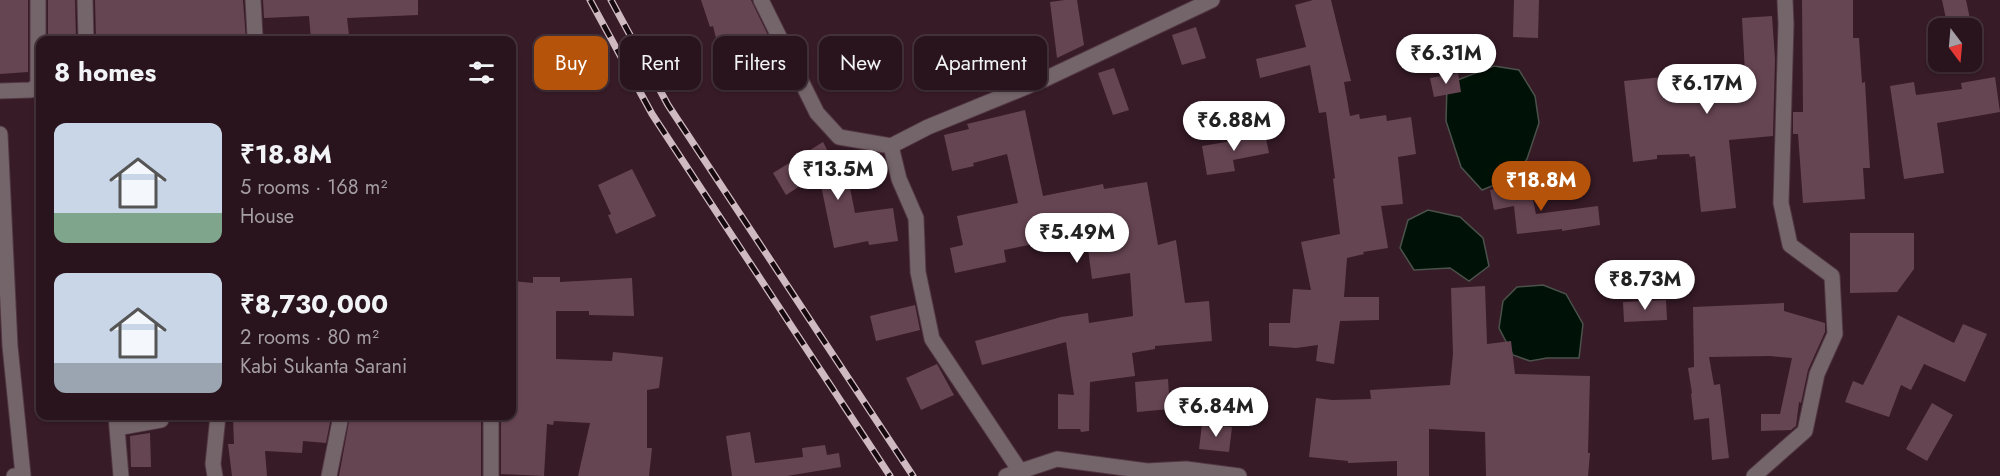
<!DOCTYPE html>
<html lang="en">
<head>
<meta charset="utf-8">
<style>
	body { margin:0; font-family:Jost,sans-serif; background:#35212a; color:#f1f3f6; height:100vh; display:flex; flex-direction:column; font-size:22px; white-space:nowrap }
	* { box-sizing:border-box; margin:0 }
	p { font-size:20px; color:#a59ea4 }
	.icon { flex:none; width:33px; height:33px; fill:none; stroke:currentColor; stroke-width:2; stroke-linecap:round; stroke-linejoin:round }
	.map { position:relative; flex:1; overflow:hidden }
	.side { position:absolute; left:36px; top:36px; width:480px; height:384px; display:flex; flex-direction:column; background:#29141d; border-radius:12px; box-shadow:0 2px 4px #0004,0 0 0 2px #45333b }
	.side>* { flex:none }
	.guide { position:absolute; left:534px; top:36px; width:570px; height:54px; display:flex; gap:12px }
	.needle { width:39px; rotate:164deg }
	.controls { position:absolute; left:1928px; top:18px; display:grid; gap:12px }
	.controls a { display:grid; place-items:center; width:54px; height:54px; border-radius:12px; background:#29141d; box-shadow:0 2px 4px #0004,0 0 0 2px #45333b; font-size:30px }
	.price { position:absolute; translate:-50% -51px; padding:0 14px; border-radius:21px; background:#fff; color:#222; font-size:20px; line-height:39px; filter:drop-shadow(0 2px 3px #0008) }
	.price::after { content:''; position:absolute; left:50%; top:36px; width:18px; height:14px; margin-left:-9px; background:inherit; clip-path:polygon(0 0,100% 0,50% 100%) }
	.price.on { background:#b45309; color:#fff }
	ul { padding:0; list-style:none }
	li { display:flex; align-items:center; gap:18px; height:150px; padding:0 18px }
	li span { display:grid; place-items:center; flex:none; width:168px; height:120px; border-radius:12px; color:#555 }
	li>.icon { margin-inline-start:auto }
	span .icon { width:72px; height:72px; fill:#fffc; stroke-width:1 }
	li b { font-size:26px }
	h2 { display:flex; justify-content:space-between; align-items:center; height:72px; padding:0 18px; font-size:26px }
	.pill { padding:0 21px; border-radius:12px; background:#29141d; box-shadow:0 2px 4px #0004,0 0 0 2px #45333b; font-size:21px; line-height:54px }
	.pill.on { background:#b45309; color:#fff }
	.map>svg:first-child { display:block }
</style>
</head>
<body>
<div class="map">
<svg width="2000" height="476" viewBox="0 0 2000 476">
	<rect width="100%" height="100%" fill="#371b27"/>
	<!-- water -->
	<path fill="#001207" stroke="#4b524c" stroke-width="1.5" d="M 1494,66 L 1519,70 L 1535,96 L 1539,123 L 1527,159 L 1514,177 L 1482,190 L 1461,167 L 1446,121 L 1447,84 Z
		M 1428,210 L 1460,217 L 1483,238 L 1489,266 L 1469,281 L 1450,268 L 1414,270 L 1400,248 L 1408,220 Z
		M 1543,285 L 1566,294 L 1583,324 L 1579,358 L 1547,358 L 1530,361 L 1513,355 L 1499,328 L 1503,301 L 1517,287 Z"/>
	<!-- building -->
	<path fill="#664552" d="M 0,0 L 28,0 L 28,72 L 0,74 Z
		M 48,0 L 75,0 L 76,40 L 48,40 Z
		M 95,0 L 243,0 L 246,40 L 158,40 L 158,36 L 96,40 Z
		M 263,0 L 418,0 L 418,15 L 347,18 L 349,35 L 311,39 L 309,16 L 264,18 Z
		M 701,0 L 751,0 L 779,58 L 743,70 L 733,42 L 718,46 L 713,26 L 710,27 Z
		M 1065,0 L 1077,0 L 1084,45 L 1057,58 L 1050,2 Z
		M 1313,0 L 1331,0 L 1351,81 L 1344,82 L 1350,116 L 1359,114 L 1360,119 L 1386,115 L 1387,121 L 1411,117 L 1416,154 L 1398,157 L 1403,204 L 1381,206 L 1388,248 L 1363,252 L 1364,254 L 1347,258 L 1344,297 L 1379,297 L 1379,320 L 1340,321 L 1334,364 L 1316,361 L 1318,345 L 1296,348 L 1269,346 L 1269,323 L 1290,323 L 1293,289 L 1311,290 L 1301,242 L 1340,234 L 1333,179 L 1335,178 L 1326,112 L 1319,113 L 1310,65 L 1260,78 L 1256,59 L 1306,47 L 1295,5 Z
		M 1514,0 L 1539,0 L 1538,38 L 1513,37 Z
		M 1802,0 L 1853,0 L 1853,38 L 1859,38 L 1862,83 L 1865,82 L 1870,168 L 1863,168 L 1865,199 L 1803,203 L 1798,134 L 1793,134 L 1793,112 L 1803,112 Z
		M 1942,0 L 1966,0 L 1972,28 L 1948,28 Z
		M 1772,16 L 1775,59 L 1773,136 L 1729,140 L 1736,208 L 1701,212 L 1695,156 L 1690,157 L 1689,154 L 1657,155 L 1657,159 L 1633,162 L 1624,81 L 1662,77 L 1692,75 L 1692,78 L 1745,73 L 1742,18 Z
		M 1196,27 L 1206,58 L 1182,65 L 1172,35 Z
		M 984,36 L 999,69 L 978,78 L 964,45 Z
		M 1114,68 L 1129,110 L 1113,115 L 1098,73 Z
		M 1458,73 L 1461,92 L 1434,97 L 1430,78 Z
		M 1995,77 L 2000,112 L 1937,123 L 1944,173 L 1904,179 L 1890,86 L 1914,82 L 1916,95 L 1962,89 L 1961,83 Z
		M 1025,110 L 1043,196 L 1103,184 L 1104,189 L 1147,182 L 1158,245 L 1176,240 L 1185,303 L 1209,301 L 1212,341 L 1155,346 L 1155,349 L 1132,353 L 1135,376 L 1090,382 L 1089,431 L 1081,432 L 1080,429 L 1058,429 L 1058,394 L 1074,395 L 1066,342 L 982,365 L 975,341 L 1061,317 L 1088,313 L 1089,323 L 1133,316 L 1130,273 L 1092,279 L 1087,242 L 1084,242 L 1083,239 L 1055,245 L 1054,240 L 1004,250 L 1006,262 L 955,273 L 950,248 L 963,245 L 957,216 L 1018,203 L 1007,154 L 973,163 L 974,166 L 952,171 L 944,135 L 969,129 L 967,124 Z
		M 1264,129 L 1269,153 L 1233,160 L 1235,171 L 1207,175 L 1202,146 L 1244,139 L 1243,133 Z
		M 823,142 L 848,189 L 850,188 L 855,213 L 893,208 L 898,241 L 869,245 L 868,241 L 834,248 L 820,181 L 814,184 L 811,179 L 786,195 L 773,173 Z
		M 632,169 L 656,216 L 616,234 L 608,215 L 611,214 L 598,185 Z
		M 1529,182 L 1536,214 L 1598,206 L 1600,225 L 1562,231 L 1562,229 L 1517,234 L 1514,206 L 1494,210 L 1490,190 Z
		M 1850,233 L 1914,233 L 1914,269 L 1897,292 L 1850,293 Z
		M 533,277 L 560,277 L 560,282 L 632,278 L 634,316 L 589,315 L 589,311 L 556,311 L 556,359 L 612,361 L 613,352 L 663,357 L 659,388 L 647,390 L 647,448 L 652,448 L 649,476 L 578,476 L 590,423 L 554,421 L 553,425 L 547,424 L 544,476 L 501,474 L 501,416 L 512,416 L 512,281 L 533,283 Z
		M 1485,286 L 1487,344 L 1511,341 L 1515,374 L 1590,376 L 1588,453 L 1590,453 L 1588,476 L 1486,476 L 1485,432 L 1429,429 L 1429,476 L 1397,476 L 1397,461 L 1348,463 L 1348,461 L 1309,457 L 1316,398 L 1332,400 L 1371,399 L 1370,390 L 1450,385 L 1453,354 L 1451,288 Z
		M 1666,300 L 1667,320 L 1624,322 L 1623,302 Z
		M 1784,303 L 1784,311 L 1825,323 L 1825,332 L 1808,370 L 1801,403 L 1799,402 L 1796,426 L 1791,430 L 1761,431 L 1761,414 L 1780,414 L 1792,358 L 1770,356 L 1709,357 L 1714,385 L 1720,384 L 1729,458 L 1712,460 L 1709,418 L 1694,420 L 1691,394 L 1692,393 L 1688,368 L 1694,367 L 1693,307 Z
		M 915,305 L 920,330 L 876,341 L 870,316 Z
		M 1898,315 L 1954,343 L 1963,324 L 1987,334 L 1965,382 L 1924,364 L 1911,390 L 1901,385 L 1889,417 L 1845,402 L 1853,381 L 1863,385 Z
		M 937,364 L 954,395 L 921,410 L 906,378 Z
		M 1168,379 L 1170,409 L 1137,412 L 1135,382 Z
		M 1932,403 L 1953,415 L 1927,461 L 1906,449 Z
		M 269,416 L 269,417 L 310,419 L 311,416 L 331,417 L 326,443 L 303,441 L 302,453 L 265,451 L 267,476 L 232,476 L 228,444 L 234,444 L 233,417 Z
		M 350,416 L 481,416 L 481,476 L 339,476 Z
		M 1202,424 L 1232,427 L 1229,452 L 1199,449 Z
		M 750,432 L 755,463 L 803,457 L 802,448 L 825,445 L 827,455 L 839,453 L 841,467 L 787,476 L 732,476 L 726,436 Z
		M 150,433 L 151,467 L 131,467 L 130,436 Z"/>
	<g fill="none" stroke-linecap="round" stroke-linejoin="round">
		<defs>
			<path id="minor" d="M 85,0 L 86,40
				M 253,0 L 255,36
				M 761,0 L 817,113 L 839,137 L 891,146 L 899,179 L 916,218 L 918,272 L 932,339 L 1020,471
				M 0,91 L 31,90 L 38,85 L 38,0
				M 0,134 L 10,346 L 23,475 L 14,476
				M 891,146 L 928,127 L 1043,80 L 1212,0
				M 116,416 L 121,476
				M 491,416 L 491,476
				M 117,428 L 161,420 L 161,416
				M 215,476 L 213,464 L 218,416
				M 329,476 L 341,416
				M 1006,476 L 1057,459 L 1147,471 L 1186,469 L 1239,476
				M 1754,476 L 1805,431 L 1817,374 L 1835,334 L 1832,276 L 1790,245 L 1781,203 L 1786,24 L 1785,0"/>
		</defs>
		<!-- minor casing -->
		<use href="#minor" stroke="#523743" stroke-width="17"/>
		<!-- minor -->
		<use href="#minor" stroke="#74656a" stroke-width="15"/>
		<defs>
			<path id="rail" d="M 590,0 L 652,114 L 890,476
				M 611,0 L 668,105 L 913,476"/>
		</defs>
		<!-- rail casing -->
		<use href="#rail" stroke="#d0bac2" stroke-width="7"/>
		<!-- rail -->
		<use href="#rail" stroke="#170a0f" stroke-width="4.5" stroke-dasharray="14" stroke-linecap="butt"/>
	</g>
</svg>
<div class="controls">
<a><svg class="needle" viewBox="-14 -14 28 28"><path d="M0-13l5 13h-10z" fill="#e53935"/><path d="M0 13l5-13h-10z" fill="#a59ea4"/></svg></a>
</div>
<b class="price" style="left:1446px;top:85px">₹6.31M</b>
<b class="price" style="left:1707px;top:115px">₹6.17M</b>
<b class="price" style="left:1234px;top:152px">₹6.88M</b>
<b class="price" style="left:838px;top:201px">₹13.5M</b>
<b class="price on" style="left:1541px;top:212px">₹18.8M</b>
<b class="price" style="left:1077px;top:264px">₹5.49M</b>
<b class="price" style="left:1645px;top:311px">₹8.73M</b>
<b class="price" style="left:1216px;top:438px">₹6.84M</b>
<div class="guide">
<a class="pill on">Buy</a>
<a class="pill">Rent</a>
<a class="pill">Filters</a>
<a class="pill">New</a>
<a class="pill">Apartment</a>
</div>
<section class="side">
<h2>8 homes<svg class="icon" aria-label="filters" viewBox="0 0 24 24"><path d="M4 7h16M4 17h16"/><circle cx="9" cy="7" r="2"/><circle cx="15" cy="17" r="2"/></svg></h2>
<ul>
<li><span style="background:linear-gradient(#c9d6e8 75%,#7fa58c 0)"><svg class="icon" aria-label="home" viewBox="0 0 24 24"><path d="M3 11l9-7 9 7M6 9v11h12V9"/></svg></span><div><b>₹18.8M</b><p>5 rooms · 168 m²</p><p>House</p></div></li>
<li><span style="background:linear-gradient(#c9d6e8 75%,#9aa5b1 0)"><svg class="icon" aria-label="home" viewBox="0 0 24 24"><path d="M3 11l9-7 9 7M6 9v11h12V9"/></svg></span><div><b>₹8,730,000</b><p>2 rooms · 80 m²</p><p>Kabi Sukanta Sarani</p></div></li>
</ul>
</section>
</div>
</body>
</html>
